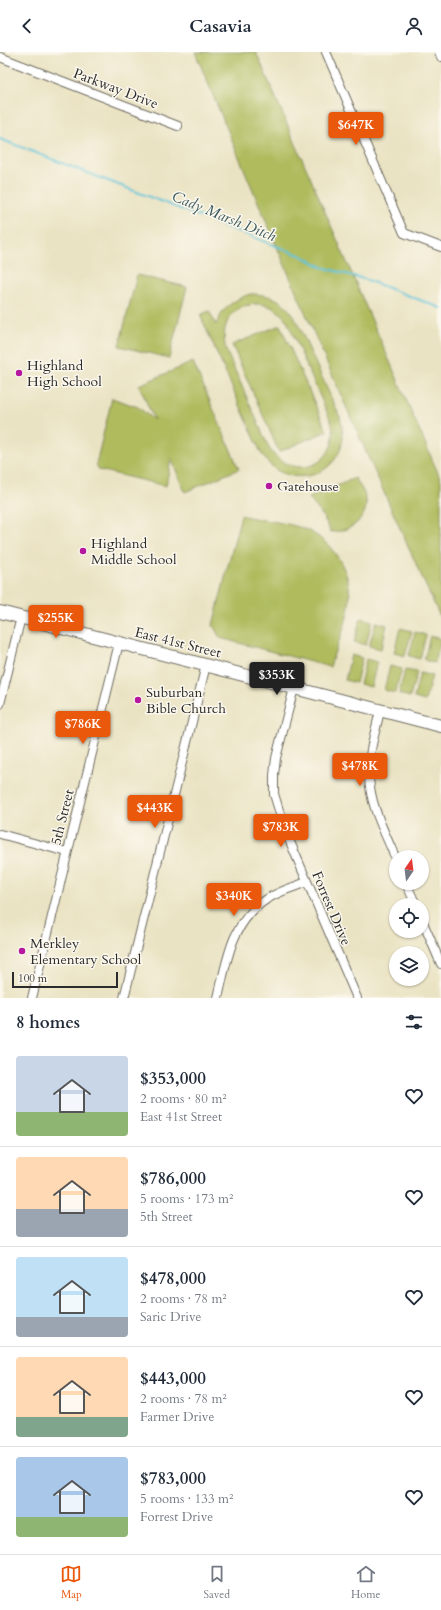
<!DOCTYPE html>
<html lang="en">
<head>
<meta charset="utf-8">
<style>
	body { margin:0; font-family:Cardo,serif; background:#f6f6f7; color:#1f2937; height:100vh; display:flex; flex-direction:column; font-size:15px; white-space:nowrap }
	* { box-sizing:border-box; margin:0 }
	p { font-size:13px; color:#747a83 }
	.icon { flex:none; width:22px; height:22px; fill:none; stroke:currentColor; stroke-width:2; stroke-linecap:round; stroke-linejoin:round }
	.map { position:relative; height:946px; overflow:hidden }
	.panel { display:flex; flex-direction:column; background:#fff; flex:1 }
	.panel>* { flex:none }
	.needle { width:26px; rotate:14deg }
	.fabs { position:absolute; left:389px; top:798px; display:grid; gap:8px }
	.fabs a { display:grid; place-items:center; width:40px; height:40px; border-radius:50%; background:#fff; box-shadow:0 1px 3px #0004; font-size:20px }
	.scale { position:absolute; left:12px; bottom:10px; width:106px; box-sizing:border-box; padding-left:4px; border:2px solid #2b2b2b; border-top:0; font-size:11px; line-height:14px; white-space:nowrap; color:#2b2b2b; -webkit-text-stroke:3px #fbf7ec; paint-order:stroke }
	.price { position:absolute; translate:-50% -34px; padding:0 9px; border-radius:4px; background:#ea580c; color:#fff; font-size:13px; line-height:26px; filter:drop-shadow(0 1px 2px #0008) }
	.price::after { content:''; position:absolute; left:50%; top:24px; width:12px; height:9px; margin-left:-6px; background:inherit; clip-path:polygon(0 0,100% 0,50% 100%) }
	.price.selected { background:#222; color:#fff }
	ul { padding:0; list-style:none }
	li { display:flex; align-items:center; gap:12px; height:100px; padding:0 16px }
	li+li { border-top:1px solid #e0e1e3 }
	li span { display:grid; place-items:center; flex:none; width:112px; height:80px; border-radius:4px; color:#555 }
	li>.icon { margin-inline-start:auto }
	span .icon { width:48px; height:48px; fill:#fffc; stroke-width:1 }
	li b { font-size:17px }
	h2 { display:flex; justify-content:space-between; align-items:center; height:48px; padding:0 16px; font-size:17px }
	header { display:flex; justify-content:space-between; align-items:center; height:52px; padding:0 16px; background:#fff; font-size:18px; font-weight:600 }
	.dock { display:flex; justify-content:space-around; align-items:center; height:56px; border-top:1px solid #e0e1e3; background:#fff; font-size:11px; color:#747a83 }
	.dock a { display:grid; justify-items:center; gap:2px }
	.dock .selected { color:#ea580c }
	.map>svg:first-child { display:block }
</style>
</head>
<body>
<header><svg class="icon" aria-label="back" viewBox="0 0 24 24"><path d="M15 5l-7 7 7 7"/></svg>Casavia<svg class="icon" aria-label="person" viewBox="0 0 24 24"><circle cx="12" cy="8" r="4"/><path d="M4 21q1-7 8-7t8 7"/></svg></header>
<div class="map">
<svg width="441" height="946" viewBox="0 0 441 946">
	<rect width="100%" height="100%" fill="#fbf7ec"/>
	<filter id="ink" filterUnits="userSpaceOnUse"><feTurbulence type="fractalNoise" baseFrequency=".025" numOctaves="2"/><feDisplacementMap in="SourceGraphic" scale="8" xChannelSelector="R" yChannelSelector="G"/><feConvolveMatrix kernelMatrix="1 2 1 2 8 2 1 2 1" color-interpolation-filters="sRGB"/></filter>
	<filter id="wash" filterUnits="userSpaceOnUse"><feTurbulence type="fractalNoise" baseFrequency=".012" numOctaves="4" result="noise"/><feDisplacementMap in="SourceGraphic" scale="16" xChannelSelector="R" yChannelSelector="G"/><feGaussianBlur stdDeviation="0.9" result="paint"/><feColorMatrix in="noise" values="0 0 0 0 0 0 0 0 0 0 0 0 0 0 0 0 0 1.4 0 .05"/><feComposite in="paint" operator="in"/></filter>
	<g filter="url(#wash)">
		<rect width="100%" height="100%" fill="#eae3c3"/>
		<!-- green -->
		<path fill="#afbb5d" stroke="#6d7344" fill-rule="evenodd" d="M 195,0 L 256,0 L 441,428 L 441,567 C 355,379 274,190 195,0 Z
			M 137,223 L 187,235 L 169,306 L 119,294 Z
			M 250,242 C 273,242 284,248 296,268 L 340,365 C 342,375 345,385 341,395 C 333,423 298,433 275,417 C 269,413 265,407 261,401 L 200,263 L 209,259 L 216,273 C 222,256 233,248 250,242 ZM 255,252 C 270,252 278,257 287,269 L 330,367 C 332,373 334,379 333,385 C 329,420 287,425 269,396 L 226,298 C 220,274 230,255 255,252 Z
			M 280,273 L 327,379 L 279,400 L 232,293 Z
			M 193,310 L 239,417 L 185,440 L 171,406 L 166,434 L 99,418 L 96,412 L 112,346 L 138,355 L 154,368 L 139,333 Z
			M 355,426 C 359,433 365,440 366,448 C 368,469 348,480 331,480 L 323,464 L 309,446 Z
			M 241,463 C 282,474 315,467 340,509 C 349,525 352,541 348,559 C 345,579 335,596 330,615 L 220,586 L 213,573 Z
			M 361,566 L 372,569 L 366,593 L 354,590 Z
			M 376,570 L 387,573 L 381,597 L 369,594 Z
			M 400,576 L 412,579 L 405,604 L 394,601 Z
			M 415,580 L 426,583 L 420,607 L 409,604 Z
			M 430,584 L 441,587 L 435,611 L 424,608 Z
			M 351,603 L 362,606 L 356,631 L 345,628 Z
			M 366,607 L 377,610 L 371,635 L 360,632 Z
			M 390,614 L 402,617 L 395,641 L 384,638 Z
			M 405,618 L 417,620 L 410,645 L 399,642 Z
			M 420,621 L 432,624 L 425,649 L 414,646 Z"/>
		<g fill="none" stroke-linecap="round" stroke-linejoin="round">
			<!-- stream -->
			<path stroke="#5cc3d9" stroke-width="2" d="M 0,87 L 302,204 L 322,215 L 367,228 L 441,256"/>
		</g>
	</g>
	<g filter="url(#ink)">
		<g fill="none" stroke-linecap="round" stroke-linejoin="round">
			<defs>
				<path id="street" d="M 326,0 L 404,181 L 441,195
					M 439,0 L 441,5
					M 0,5 L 178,74
					M 294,636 L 276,706 L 274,723 L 274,742 L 285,778 L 357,946
					M 0,652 L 21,565
					M 380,658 C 376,679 368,700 369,722 C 369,752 385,781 396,807
					M 0,782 L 67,800
					M 406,831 L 416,853
					M 422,868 L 441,912
					M 32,946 L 119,591
					M 124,946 L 206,613
					M 218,946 C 227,908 231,870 267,847 C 279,839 294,835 307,830"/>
				<path id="secondary" d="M 0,560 L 441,674"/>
			</defs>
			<!-- street casing -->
			<use href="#street" stroke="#6e6b60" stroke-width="10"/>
			<!-- secondary casing -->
			<use href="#secondary" stroke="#6e6b60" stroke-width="14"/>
			<!-- street -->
			<use href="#street" stroke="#fff" stroke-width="8"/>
			<!-- secondary -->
			<use href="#secondary" stroke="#fff" stroke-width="12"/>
		</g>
	</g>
	<!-- markers -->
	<g fill="#b5179e" stroke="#fbf7ec" stroke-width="1.5">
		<circle cx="19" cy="321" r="4"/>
		<circle cx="269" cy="434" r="4"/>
		<circle cx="83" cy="499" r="4"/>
		<circle cx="138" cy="648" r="4"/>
		<circle cx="22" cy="899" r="4"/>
	</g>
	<g text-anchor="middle" stroke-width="3" stroke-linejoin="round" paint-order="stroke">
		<!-- street labels -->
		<g font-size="14" fill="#2b2b2b" stroke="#fbf7ec">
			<text transform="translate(116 36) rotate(21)" y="5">Parkway Drive</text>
			<text transform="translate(178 590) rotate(14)" y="5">East 41st Street</text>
			<text transform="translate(62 765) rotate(-76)" y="5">5th Street</text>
			<text transform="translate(332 856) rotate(67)" y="5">Forrest Drive</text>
		</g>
		<!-- poi labels -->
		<g font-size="14" fill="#2b2b2b" stroke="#fbf7ec" text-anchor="start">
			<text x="27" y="318">Highland<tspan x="27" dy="16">High School</tspan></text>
			<text x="277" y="439">Gatehouse</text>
			<text x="91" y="496">Highland<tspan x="91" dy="16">Middle School</tspan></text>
			<text x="146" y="645">Suburban<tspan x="146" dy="16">Bible Church</tspan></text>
			<text x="30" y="896">Merkley<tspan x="30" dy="16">Elementary School</tspan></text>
		</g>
		<!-- water labels -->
		<g font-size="15" font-style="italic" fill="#3a595f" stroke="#fbf7ec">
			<text transform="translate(224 164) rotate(22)" y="5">Cady Marsh Ditch</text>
		</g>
	</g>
</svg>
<div class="fabs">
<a><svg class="needle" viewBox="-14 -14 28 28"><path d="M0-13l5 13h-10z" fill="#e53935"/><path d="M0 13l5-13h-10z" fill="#747a83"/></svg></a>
<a><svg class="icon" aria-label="locate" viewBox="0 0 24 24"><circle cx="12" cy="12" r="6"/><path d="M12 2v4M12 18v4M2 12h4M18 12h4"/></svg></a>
<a><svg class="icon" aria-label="layers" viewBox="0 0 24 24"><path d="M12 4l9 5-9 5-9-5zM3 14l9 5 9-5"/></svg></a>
</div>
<div class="scale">100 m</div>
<b class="price" style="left:356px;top:94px">$647K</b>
<b class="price" style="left:56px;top:587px">$255K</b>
<b class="price selected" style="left:277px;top:644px">$353K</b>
<b class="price" style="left:83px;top:693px">$786K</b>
<b class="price" style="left:360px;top:735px">$478K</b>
<b class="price" style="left:155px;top:777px">$443K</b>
<b class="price" style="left:281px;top:796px">$783K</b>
<b class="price" style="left:234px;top:865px">$340K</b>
</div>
<section class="panel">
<h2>8 homes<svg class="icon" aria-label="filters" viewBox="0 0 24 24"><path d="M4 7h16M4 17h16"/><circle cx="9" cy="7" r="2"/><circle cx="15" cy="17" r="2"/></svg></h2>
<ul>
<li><span style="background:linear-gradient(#c9d6e8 70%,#8fb573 0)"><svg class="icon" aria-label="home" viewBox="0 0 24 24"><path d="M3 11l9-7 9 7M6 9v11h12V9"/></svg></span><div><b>$353,000</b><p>2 rooms · 80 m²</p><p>East 41st Street</p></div><svg class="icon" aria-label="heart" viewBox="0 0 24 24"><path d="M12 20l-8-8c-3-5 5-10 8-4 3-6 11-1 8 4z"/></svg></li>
<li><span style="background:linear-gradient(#ffd9b3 65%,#9aa5b1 0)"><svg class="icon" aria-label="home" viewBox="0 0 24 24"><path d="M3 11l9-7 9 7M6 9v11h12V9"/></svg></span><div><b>$786,000</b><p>5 rooms · 173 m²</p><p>5th Street</p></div><svg class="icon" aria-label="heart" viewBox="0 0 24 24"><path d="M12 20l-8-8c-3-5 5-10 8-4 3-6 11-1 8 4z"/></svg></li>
<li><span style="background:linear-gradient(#bfe0f5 75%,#9aa5b1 0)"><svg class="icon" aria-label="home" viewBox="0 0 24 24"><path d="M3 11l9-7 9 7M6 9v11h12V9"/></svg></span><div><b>$478,000</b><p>2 rooms · 78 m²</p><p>Saric Drive</p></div><svg class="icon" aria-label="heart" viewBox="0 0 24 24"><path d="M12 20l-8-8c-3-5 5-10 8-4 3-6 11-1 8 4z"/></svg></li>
<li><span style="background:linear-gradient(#ffd9b3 75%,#7fa58c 0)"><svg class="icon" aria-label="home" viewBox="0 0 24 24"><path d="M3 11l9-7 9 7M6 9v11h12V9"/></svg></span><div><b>$443,000</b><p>2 rooms · 78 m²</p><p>Farmer Drive</p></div><svg class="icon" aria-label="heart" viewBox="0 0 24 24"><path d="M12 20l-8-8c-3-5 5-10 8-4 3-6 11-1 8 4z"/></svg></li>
<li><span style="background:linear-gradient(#a9c7e8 75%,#8fb573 0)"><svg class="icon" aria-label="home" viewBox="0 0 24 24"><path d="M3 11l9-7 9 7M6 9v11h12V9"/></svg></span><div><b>$783,000</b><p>5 rooms · 133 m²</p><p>Forrest Drive</p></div><svg class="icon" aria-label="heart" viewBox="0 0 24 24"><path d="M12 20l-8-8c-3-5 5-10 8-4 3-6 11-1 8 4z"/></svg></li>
</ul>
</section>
<nav class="dock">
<a class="selected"><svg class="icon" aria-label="map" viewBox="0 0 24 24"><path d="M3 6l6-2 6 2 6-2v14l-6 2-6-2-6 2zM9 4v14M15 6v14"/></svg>Map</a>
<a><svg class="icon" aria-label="saved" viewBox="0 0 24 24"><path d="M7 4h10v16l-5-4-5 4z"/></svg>Saved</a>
<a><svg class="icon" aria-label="home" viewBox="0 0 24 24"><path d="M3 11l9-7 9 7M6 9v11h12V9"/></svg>Home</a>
</nav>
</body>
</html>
